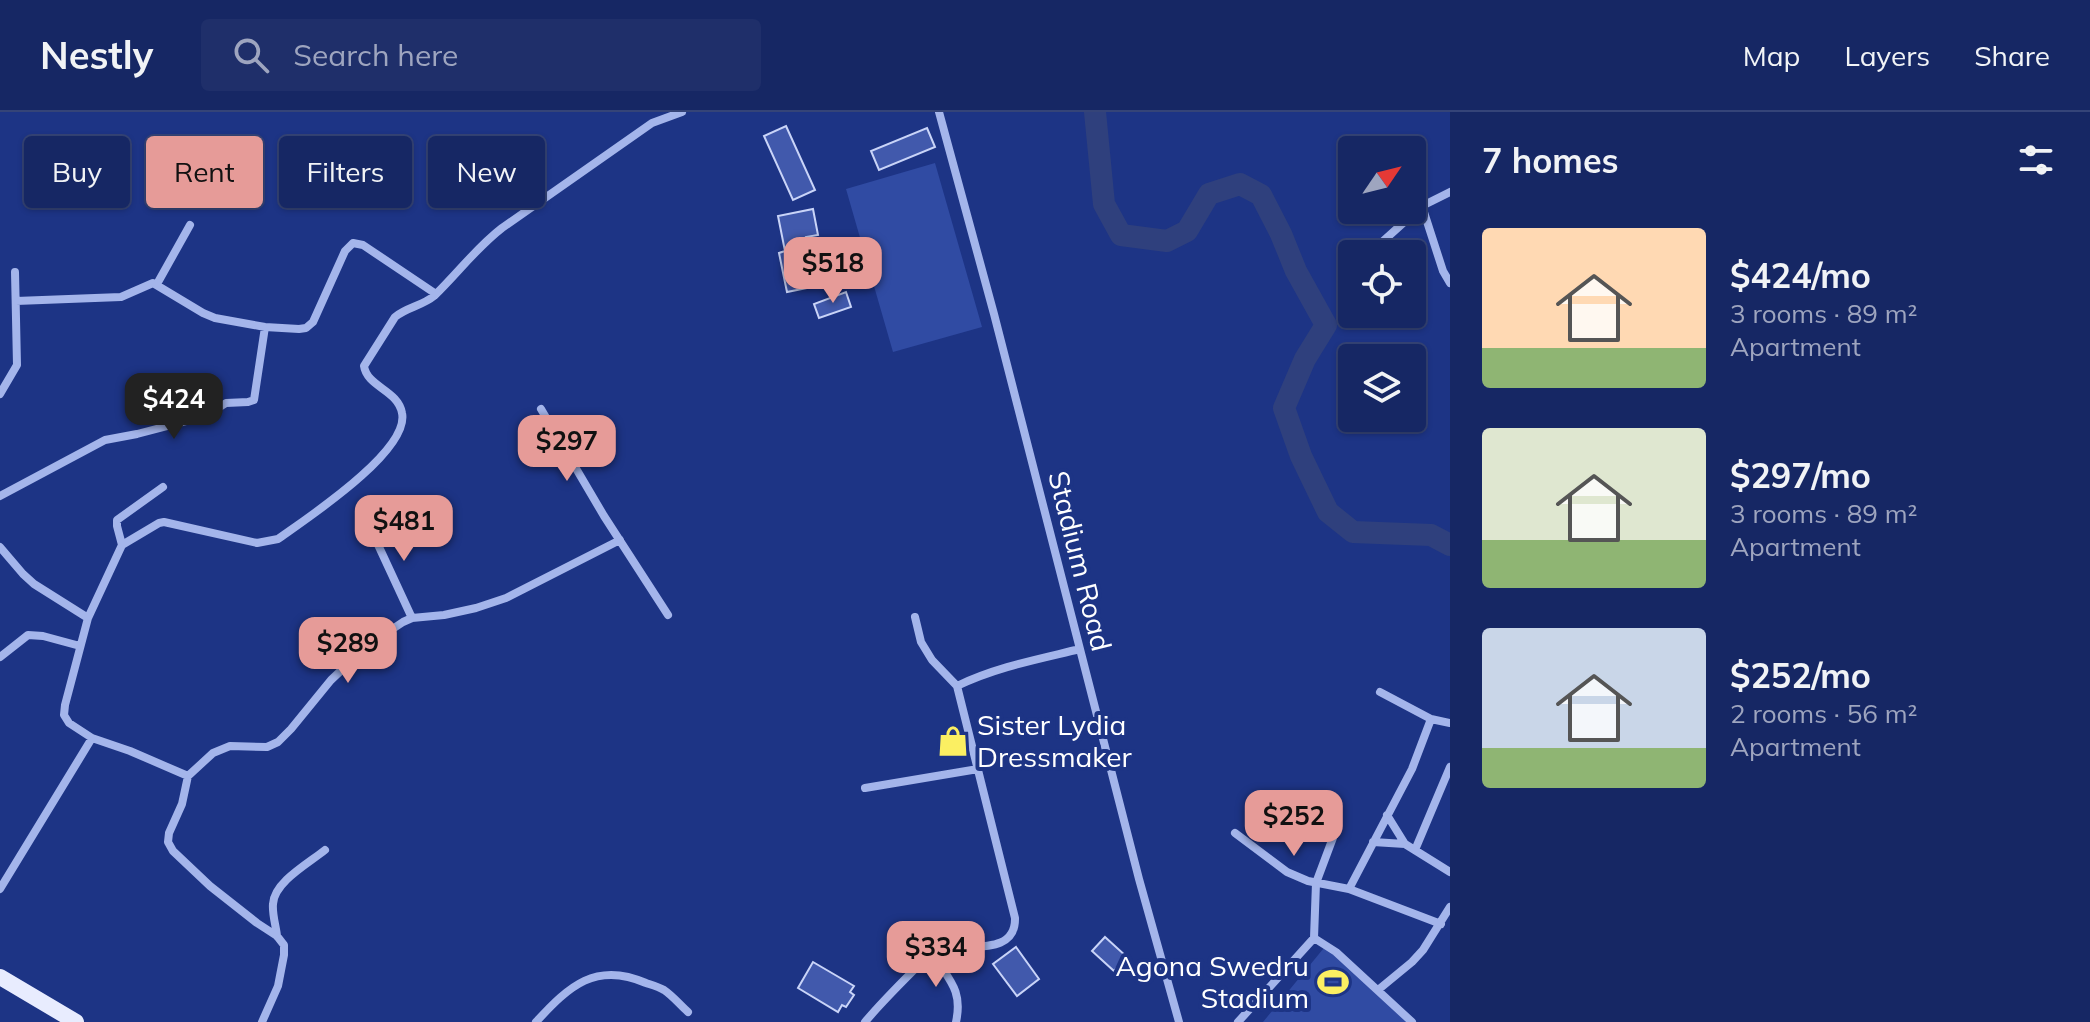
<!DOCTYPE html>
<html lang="en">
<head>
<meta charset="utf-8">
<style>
	body { margin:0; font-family:Mulish,sans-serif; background:#1f2f6a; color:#f1f3f6; height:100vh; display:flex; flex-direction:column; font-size:30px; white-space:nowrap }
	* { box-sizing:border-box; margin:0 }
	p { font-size:26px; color:#9ea5bf }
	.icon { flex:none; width:44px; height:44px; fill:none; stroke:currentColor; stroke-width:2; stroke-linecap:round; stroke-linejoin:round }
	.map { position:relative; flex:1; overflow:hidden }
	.sheet { display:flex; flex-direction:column; background:#162764; width:640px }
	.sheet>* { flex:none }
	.top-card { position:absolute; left:24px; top:24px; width:760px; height:72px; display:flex; gap:16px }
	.needle { width:52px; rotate:55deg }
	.buttons { position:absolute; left:1338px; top:24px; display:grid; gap:16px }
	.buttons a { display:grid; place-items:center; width:88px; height:88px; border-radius:8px; background:#162764; box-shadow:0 2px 6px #0004,0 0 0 2px #354478; font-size:40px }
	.price { position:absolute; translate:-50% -68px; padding:0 18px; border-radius:16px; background:#e69b98; color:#111; font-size:26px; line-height:52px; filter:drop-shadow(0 2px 4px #0008) }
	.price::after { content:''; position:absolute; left:50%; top:48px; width:24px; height:18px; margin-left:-12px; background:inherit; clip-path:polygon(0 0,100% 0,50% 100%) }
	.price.selected { background:#222; color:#fff }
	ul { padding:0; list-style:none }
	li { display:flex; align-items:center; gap:24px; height:200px; padding:0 32px }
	li span { display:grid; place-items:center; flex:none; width:224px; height:160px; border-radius:8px; color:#555 }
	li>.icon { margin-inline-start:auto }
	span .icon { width:96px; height:96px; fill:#fffc; stroke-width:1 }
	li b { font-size:34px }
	h2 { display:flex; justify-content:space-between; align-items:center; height:96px; padding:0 32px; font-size:34px }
	.tag { padding:0 28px; border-radius:8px; background:#162764; box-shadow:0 2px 6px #0004,0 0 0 2px #354478; font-size:28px; line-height:72px }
	.tag.selected { background:#e69b98; color:#111 }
	header { display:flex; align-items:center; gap:48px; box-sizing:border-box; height:112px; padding:0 40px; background:#162764; border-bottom:2px solid #354478 }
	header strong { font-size:38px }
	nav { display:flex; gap:44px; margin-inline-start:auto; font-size:28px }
	.search { width:560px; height:72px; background:#1f2f6a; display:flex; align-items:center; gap:20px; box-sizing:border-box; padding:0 28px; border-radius:8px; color:#9ea5bf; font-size:30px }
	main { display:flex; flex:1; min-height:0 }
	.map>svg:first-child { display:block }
</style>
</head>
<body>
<header>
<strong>Nestly</strong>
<div class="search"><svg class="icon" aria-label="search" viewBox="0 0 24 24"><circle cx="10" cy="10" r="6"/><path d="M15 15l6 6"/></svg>Search here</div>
<nav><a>Map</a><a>Layers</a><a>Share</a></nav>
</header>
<main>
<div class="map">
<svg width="1450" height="910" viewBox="0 0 1450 910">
	<rect width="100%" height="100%" fill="#1d3485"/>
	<!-- green -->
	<path fill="#304ba3" d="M 935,51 L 982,215 L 893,240 L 846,77 Z
		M 1328,831 L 1413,910 L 1263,910 Z"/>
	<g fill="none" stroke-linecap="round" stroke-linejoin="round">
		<!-- river -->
		<path stroke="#2f407d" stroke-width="22" d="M 1095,0 L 1104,92 L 1121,123 L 1167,129 L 1187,119 L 1209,82 L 1240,72 L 1261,83 L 1281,122 L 1296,159 L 1326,213 L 1305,247 L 1284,296 L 1301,344 L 1328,400 L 1353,420 L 1431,423 L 1450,433"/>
	</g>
	<!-- building -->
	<path fill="#4159ac" stroke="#c9d4f8" stroke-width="2" d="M 786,14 L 815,78 L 793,88 L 764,24 Z
		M 927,16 L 935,35 L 879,58 L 871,39 Z
		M 813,97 L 818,123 L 806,125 L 817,174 L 787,180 L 779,141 L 785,139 L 778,104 Z
		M 846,180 L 851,195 L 819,206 L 814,192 Z
		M 1105,825 L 1127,845 L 1114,859 L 1092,839 Z
		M 1016,835 L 1039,867 L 1017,884 L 993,852 Z
		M 813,850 L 854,874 L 850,880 L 854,883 L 846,895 L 842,893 L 838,900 L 798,876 Z"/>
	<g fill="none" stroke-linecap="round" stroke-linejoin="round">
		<!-- minor -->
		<path stroke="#a4b5eb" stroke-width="8" d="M 939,0 L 994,202 L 1139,767 L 1179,910
			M 1422,94 L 1443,159 L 1450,171
			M 1381,131 L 1422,94 L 1450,80
			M 157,172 L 190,113
			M 16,189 L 121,185 L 153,171 L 203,201 L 215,206 L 265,215 L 299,217 L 306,216 L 313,210 L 345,139 L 353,131 L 363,133 L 436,182
			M 0,282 L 17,253 L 15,160
			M 541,297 L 604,404 L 668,503
			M 163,375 L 117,408 L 117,414 L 122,433 L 88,506 L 65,593 L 64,603 L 69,611 L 92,626 L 130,639 L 188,664 L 213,641 L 230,634 L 267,635 L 278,630 L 291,617 L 331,568 L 367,534 L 403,510 L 412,506 L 444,503 L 476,496 L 506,486 L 620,428
			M 0,384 L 105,328 L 137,322 L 206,304 L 226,291 L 248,290 L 254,288 L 265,215
			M 367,409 L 412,506
			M 122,433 L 159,411 L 164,410 L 257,431 L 278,427 C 306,407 410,339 402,301 C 398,278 367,275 364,254 L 395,205 C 407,195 422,194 434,184 C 457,162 476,136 502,116 L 652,11 L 682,0
			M 0,435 L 23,462 L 34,472 L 88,506
			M 915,505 L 921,530 L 932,548 L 957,574
			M 0,545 L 28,523 L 43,524 L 80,534
			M 1380,580 L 1431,607
			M 188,664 L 182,692 L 169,721 L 168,730 L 173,739 L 210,774 L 257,811 L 277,824 L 284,833 L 284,843 L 278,874 L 262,910
			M 865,676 L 978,657
			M 1387,703 L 1405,732 L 1450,760
			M 1235,721 L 1287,760 L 1308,769 L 1349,777 L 1441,812
			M 1373,730 L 1405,732
			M 1415,738 L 1450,655
			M 0,777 L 92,626
			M 1349,777 L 1412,657 L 1431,607 L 1450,611
			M 277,824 C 276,814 272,802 273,792 C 274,770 309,751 325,738
			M 1314,826 L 1316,771 L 1334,723
			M 933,842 C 949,868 963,878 956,910
			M 1378,878 L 1412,850 L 1423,838 L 1450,795
			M 536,910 C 569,874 596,849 646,871 C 652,873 659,875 664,878 C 673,884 680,893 688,900
			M 865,910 C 880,892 896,876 913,859 C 919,854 925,846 932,842 C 958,828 1016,848 1015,806 L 957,574 C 996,555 1039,547 1080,537
			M 1238,910 L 1314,826 L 1336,840 L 1412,910"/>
		<!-- primary -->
		<path stroke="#e8ecfe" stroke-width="16" d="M 0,865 L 76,910"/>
	</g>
	<!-- icons -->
	<defs>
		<symbol id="shop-bare" viewBox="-9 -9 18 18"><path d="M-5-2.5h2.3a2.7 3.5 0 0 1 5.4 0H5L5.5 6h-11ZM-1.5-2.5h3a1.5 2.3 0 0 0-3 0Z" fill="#fbef62" stroke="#1d3485" stroke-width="2.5" paint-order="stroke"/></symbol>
		<symbol id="stadium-bare" viewBox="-9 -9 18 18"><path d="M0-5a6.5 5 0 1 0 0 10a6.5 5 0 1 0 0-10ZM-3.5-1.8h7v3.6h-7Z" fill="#fbef62" stroke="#1d3485" stroke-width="2.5" paint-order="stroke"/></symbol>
	</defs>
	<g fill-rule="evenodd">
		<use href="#shop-bare" x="931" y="607" width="44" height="44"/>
		<use href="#stadium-bare" x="1311" y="848" width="44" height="44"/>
	</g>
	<g text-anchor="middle" stroke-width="8" stroke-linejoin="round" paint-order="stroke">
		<!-- street labels -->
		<g font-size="28" fill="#fff" stroke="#1d3485">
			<text transform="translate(1080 449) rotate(76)" y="10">Stadium Road</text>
		</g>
		<!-- poi labels -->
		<g font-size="28" fill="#fff" stroke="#1d3485" text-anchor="start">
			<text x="977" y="623">Sister Lydia<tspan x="977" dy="32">Dressmaker</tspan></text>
			<text x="1309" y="864" text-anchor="end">Agona Swedru<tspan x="1309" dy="32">Stadium</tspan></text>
		</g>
	</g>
</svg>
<div class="buttons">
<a><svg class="needle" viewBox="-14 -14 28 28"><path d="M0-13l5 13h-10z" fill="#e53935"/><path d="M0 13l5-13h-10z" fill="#9ea5bf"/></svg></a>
<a><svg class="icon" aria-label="locate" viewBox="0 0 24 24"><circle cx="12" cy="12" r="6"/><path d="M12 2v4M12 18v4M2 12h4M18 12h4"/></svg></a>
<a><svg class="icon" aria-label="layers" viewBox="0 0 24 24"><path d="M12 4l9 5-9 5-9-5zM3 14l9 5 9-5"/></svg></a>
</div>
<b class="price" style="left:833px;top:193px">$518</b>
<b class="price selected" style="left:174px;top:329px">$424</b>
<b class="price" style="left:567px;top:371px">$297</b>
<b class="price" style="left:404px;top:451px">$481</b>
<b class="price" style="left:348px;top:573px">$289</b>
<b class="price" style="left:1294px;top:746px">$252</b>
<b class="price" style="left:936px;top:877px">$334</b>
<div class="top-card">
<a class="tag">Buy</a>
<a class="tag selected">Rent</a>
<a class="tag">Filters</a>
<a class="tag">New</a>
</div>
</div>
<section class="sheet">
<h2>7 homes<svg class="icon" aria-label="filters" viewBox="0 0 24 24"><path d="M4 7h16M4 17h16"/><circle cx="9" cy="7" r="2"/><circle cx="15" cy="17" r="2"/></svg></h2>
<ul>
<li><span style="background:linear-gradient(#ffd9b3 75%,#8fb573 0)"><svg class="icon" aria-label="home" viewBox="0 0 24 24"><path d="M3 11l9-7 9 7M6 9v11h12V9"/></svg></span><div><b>$424/mo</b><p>3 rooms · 89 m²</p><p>Apartment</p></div></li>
<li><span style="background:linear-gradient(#dfe7d0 70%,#8fb573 0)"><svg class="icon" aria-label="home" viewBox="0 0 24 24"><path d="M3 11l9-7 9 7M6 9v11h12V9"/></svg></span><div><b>$297/mo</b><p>3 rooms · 89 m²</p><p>Apartment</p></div></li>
<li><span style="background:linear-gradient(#c9d6e8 75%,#8fb573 0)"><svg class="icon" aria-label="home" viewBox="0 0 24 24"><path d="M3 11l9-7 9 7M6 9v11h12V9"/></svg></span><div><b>$252/mo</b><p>2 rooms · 56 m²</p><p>Apartment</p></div></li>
</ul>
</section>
</main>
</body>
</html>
